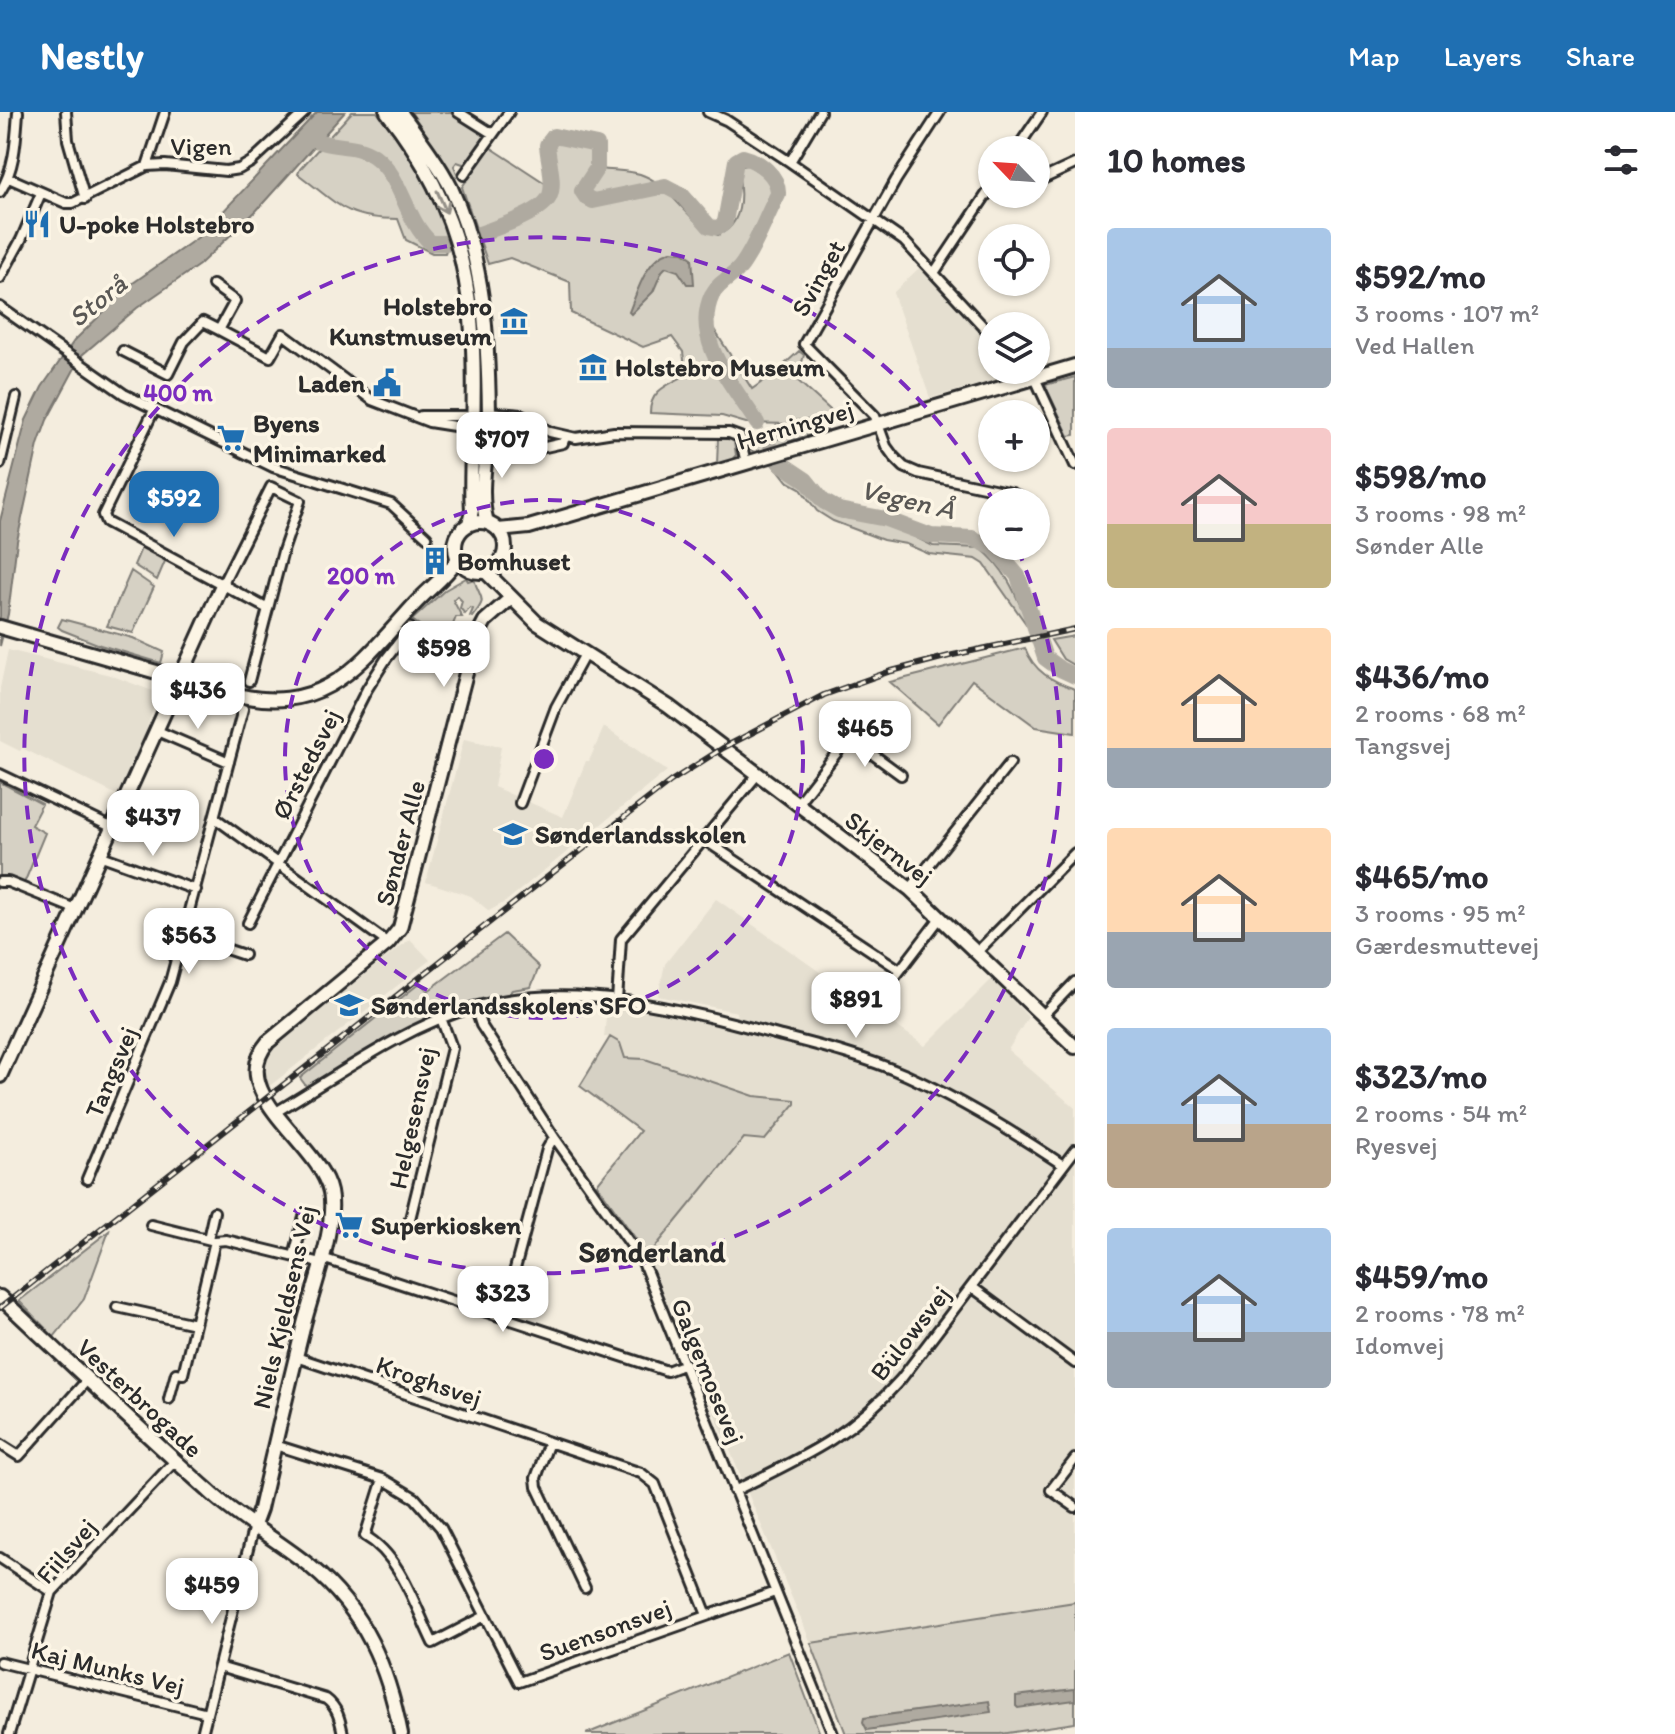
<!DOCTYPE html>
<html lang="en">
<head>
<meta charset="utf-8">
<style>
	body { margin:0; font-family:Itim,sans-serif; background:#f7f7f7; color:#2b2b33; height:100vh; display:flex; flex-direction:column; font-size:30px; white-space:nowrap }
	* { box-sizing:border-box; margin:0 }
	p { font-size:26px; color:#7c7c81 }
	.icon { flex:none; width:44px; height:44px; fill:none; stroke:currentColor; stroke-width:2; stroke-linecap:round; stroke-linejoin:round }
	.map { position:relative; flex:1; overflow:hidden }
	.panel { display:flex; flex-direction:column; background:#fff; width:600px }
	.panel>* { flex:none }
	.needle { width:52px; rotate:295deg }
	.tools { position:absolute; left:978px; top:24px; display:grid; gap:16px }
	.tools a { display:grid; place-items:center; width:72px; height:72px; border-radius:50%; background:#fff; box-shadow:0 2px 6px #0004; font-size:40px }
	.price { position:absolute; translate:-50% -68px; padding:0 18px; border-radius:16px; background:#fff; color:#222; font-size:26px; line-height:52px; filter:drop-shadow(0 2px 4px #0008) }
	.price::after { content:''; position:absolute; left:50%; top:48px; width:24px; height:18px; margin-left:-12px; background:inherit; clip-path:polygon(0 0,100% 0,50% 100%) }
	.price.selected { background:#1f6fb2; color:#fff }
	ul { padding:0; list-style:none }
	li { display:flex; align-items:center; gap:24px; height:200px; padding:0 32px }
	li span { display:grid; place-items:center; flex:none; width:224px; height:160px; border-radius:8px; color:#555 }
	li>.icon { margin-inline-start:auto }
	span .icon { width:96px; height:96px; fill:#fffc; stroke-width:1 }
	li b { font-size:34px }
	h2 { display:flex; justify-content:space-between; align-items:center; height:96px; padding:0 32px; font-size:34px }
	header { display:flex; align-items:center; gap:48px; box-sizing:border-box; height:112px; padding:0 40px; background:#1f6fb2; color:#fff }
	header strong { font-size:38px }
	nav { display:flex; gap:44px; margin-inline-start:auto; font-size:28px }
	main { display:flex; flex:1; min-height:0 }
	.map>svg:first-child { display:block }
</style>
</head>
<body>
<header>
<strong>Nestly</strong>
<nav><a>Map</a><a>Layers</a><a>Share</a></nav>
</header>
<main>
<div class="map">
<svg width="1075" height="1622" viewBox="0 0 1075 1622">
	<rect width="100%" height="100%" fill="#f4edde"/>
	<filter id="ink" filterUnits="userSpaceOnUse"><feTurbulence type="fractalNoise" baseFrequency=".0125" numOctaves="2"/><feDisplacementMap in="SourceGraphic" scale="16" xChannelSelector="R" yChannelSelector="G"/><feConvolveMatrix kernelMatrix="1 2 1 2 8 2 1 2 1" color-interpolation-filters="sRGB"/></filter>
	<g filter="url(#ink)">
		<!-- built -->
		<path fill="#e5dfd0" d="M 919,156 L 987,228 L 992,236 L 992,258 L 1006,258 L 1003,266 L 930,286 L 893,181 Z
			M 8,538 L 110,563 L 158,581 L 142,631 L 117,683 L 22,636 L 20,639 L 0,629 L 0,576 Z
			M 604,615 L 667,659 L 505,790 L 489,799 L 471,784 L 426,770 L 464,627 L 501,635 L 494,675 L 563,705 L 586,649 L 589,649 Z
			M 716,787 L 925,934 L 992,867 L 1028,905 L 1008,938 L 1075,996 L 1075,1490 L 811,1531 L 648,1144 L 744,1026 L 795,988 L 754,984 L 645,947 L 625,946 L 610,925 L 604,925 L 607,896 L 657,901 L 735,917 L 737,900 L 658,884 L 665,852 Z
			M 410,827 L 430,848 L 267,976 L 263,965 L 263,951 L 269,938 Z"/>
		<!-- green -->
		<path fill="#d6d1c4" stroke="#807e78" stroke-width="2" d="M 352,0 L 377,0 C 396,21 459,114 445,141 L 432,141 L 406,128 L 398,107 C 345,107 338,92 298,62 L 300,57 Z
			M 411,0 L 449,0 L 484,21 L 485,26 L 466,53 L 457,50 L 454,54 L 458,64 L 455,66 Z
			M 557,29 L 590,36 L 601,57 C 614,59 633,58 645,64 C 672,75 693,117 718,123 C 744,113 742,81 738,59 L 742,54 L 748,53 L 771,68 L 773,80 L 740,150 L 708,182 L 703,200 L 752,277 L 775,261 L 799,239 L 804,243 L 797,268 L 839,306 L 792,309 L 793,312 L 746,311 L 722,304 L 650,301 C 650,278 668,273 686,263 L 683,240 L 672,225 L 643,235 L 571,201 L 570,170 L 510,146 L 488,152 L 462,75 L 490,35 L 545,71 L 551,36 Z
			M 1075,265 L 1075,323 L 1069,324 L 1045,273 Z
			M 517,306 L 520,308 L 517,315 L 535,325 L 540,320 L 560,328 L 553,331 L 549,326 L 523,331 L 525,337 L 518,339 L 512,325 L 503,326 Z
			M 828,317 L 754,341 L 748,334 L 754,326 L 778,327 L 779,318 Z
			M 718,326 L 729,326 L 734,330 L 736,343 L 731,349 L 702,358 L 717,353 Z
			M 773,351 L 805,374 L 820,395 L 839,405 L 889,412 L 933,434 L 980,436 C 1008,457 1018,488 1031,519 L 984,452 L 976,447 L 929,442 L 906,432 L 883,428 L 833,409 L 817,399 L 800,376 L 787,369 Z
			M 142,434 L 166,447 L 157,468 L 134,453 Z
			M 131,459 L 154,475 L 133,521 L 107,514 Z
			M 466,466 L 468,469 L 474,467 C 480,489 489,484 472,505 L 470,504 L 473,497 L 470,496 L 465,502 L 460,496 L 462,489 L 457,484 L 453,488 L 462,505 L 456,505 L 452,515 L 439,514 L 434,526 L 426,522 L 425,517 L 412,508 L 445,478 Z
			M 62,507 L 133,526 L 164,540 L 161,551 L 100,533 L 62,518 L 58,515 Z
			M 1075,524 L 1075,554 L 1063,547 L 1051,528 Z
			M 1025,536 C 1034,560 1052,569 1075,577 L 1075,621 L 1036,615 L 972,568 L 938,612 L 890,570 Z
			M 0,670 L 42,692 L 31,713 L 45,721 L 23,774 L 0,766 Z
			M 504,822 L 539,855 L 531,875 L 512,878 L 506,885 L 442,898 L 306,974 L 300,966 L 420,871 L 428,879 Z
			M 610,925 L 620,931 L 625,946 L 645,947 L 754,984 L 795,988 L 795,992 L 765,1028 L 744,1026 L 648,1144 L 597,1072 L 640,1019 L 580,974 Z
			M 109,1119 L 84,1187 L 54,1225 L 19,1189 Z
			M 1075,1490 L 1075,1611 L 1001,1622 L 846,1622 L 811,1531 Z
			M 789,1540 L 820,1622 L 586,1622 Z"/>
		<!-- water -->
		<path fill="#afaaa0" stroke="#7a7771" stroke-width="2" d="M 317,0 L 345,0 L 256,99 L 199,153 L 137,196 L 82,243 L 47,308 L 38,333 L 17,429 L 8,502 L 0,534 L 0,409 L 26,308 L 42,275 L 74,229 L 133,171 L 200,124 Z
			M 671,139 L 683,140 L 692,146 L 694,172 L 687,172 L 678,159 L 666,155 L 662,159 L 653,180 L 631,202 L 629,200 C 638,178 646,146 671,139 Z
			M 1075,1577 L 1075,1588 L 1018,1596 L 1016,1594 L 1016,1584 Z
			M 989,1589 L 991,1600 L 867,1618 L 863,1610 L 864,1606 Z"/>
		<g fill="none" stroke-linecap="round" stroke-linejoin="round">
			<!-- river -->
			<path stroke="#afaaa0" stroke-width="16" d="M 310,24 C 326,38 354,29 374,44 C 403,65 404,107 431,131 L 446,131
				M 479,122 C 496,116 545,100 550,83 C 555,70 548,48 547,33 L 554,24 L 597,33 L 597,56 L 582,79 L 586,85 L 593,89 L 665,74 L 682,83 L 709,114 C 716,117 720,116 725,110 L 736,49 L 743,45 C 759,49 779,64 778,82 C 766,105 757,132 742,153 C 734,165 719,169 712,183 C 691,228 734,274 757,311
				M 771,337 L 779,350 L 806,368 L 823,389 L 839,398 L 886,407 L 931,424 L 972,426 L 994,436 L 1018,464 L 1045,546 L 1060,557 L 1075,564"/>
			<defs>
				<path id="street" d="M 66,0 L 68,28 L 85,87
					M 458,0 L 493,22
					M 708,0 L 726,8 L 790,50 L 904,129 L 992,224
					M 940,0 L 896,68 L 804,232 L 875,304 L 886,334 L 894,345 L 904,355 L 918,361 L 1012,381 L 1031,390
					M 1016,38 L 1042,0
					M 790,50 L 820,0
					M 147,54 L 165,0
					M 464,63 L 509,0
					M 9,66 L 66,91 L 73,91 L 147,54 L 165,53 L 226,59 L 239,57 L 251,50 L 305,0
					M 1036,70 L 1075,52
					M 0,80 C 15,56 16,28 18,0
					M 1004,82 L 1012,82
					M 934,161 L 992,74
					M 0,166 L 21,128 L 41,81
					M 0,195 L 124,282 L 273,355 L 391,392 L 427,425
					M 219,218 L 270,245 L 283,222 L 372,288 L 429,310 L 473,317
					M 123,239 L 168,262 L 184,230 L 203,210 L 219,218 L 235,189 L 213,173
					M 1035,266 L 1075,353
					M 154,298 L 103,403 L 106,410 L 268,497
					M 489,300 L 522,303 L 550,320 L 576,326 L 614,320 L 729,321 L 740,325 L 746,351
					M 421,304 L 473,304
					M 501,345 L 563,331 L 565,325
					M 0,352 L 16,285
					M 223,471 L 271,375 L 300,389 L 283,439 L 249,569
					M 155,618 L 229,650
					M 849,625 L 901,663
					M 0,662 L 111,715
					M 520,691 L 556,595 L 585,542
					M 797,692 L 849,625 L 894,606
					M 215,706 L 388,831
					M 703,727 L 900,858
					M 99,743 L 196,778
					M 0,770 L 8,770 L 75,797
					M 910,777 L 1010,651
					M 248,811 L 367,577 L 386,547 L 410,516
					M 184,823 L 244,843
					M 976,841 L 1075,741
					M 617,889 L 621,827 L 758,662
					M 475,895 L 481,913 L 554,1025 L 642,1148 L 833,1622
					M 872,895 L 940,806
					M 1042,904 L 1075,870
					M 276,1000 C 339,963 403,915 474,895 C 573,868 682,897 778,923 C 821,934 865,945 906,963 C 961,988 1012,1019 1063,1053
					M 87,1067 L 170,870 L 243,597
					M 151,1113 L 215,1129 L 183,1262 L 176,1261 L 169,1287
					M 408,1115 L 452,936 L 441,906
					M 208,1127 L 214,1100
					M 215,1129 L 226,1128 L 320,1151
					M 294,1144 L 304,1105
					M 322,1146 L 667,1259 L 685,1252
					M 972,1175 L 1075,1251
					M 117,1195 L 195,1212
					M 499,1204 L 515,1157 L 547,1037 L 554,1025
					M 296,1245 L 641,1361 L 655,1372 L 707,1503
					M 549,1330 L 536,1366 L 537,1375 L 585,1476
					M 0,1332 L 19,1344 L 88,1267
					M 275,1333 L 383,1367 L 415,1386 L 441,1416 L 519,1570 L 775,1480
					M 1075,1347 L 1051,1378 L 1075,1395
					M 383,1367 L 365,1424 C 401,1444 415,1495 433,1531 L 485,1504
					M 734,1379 C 803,1345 849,1326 901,1267 L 1075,1038
					M 0,1446 L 52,1480
					M 0,1550 L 207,1601
					M 219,1555 L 326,1587 C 338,1596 340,1608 343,1622
					M 9,1622 L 52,1480 L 175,1349
					M 202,1622 L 254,1413"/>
				<path id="secondary" d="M 387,0 C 468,102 477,192 473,318 C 472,345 470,371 472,398 L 469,412
					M 400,0 C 417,23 438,50 451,76 C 484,146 488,225 489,302 C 489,338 477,376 487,411
					M455 435a25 25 0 1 1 50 0a25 25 0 1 1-50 0Z
					M 498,418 L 529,415 L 1075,254
					M 485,459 L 537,511 L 668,594 L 910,777 L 1075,935
					M 0,515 L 233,582 C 323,604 357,556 412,495 C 428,477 443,468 458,447
					M 0,964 L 223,471
					M 0,1185 C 69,1250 138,1316 209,1379 C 240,1408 278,1428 311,1455 C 365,1499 388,1556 401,1622
					M 254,1413 L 260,1397 C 274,1335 289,1273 304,1212 C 313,1177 337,1114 330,1080 C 320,1031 224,981 268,930 L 388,831 L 400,816 L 474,530 L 485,509 L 511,486"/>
			</defs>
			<!-- street casing -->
			<use href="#street" stroke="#2b2b2b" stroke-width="14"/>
			<!-- secondary casing -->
			<use href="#secondary" stroke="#2b2b2b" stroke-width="18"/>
			<!-- street -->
			<use href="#street" stroke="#fcf5e5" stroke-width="8"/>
			<!-- secondary -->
			<use href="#secondary" stroke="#fcf5e5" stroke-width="12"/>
			<defs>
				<path id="rail" d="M 0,1196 L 560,755 L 671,669 L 723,636 L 824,583 L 888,560 L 953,543 L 1075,517"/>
			</defs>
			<!-- rail casing -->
			<use href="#rail" stroke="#2b2b2b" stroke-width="6"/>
			<!-- rail -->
			<use href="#rail" stroke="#fcf5e5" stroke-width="3" stroke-dasharray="9" stroke-linecap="butt"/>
		</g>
		<!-- one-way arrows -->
		<defs><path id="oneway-shaft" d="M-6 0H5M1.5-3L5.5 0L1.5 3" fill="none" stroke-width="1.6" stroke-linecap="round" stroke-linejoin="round" transform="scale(2)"/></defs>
		<use stroke="#949088" href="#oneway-shaft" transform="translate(442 90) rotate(66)"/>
	</g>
	<!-- distance rings -->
	<g fill="none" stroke="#7b2cbf" stroke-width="4" stroke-dasharray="14 10">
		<circle cx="544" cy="647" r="259"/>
		<path d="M1017 436A518 518 0 1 1 993 388"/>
	</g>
	<!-- icons -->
	<defs>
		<symbol id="restaurant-bare" viewBox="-9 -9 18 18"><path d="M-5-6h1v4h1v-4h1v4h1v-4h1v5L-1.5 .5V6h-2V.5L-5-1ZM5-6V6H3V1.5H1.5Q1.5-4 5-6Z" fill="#1f6fb2" stroke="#fcf5e5" stroke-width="2.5" paint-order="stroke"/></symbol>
		<symbol id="museum-bare" viewBox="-9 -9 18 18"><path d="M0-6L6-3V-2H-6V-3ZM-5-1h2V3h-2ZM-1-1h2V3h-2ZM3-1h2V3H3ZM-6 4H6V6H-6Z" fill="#1f6fb2" stroke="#fcf5e5" stroke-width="2.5" paint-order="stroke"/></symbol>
		<symbol id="civic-bare" viewBox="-9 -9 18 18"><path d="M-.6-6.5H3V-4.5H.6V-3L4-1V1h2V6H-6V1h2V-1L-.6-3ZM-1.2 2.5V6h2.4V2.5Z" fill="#1f6fb2" stroke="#fcf5e5" stroke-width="2.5" paint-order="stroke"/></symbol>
		<symbol id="supermarket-bare" viewBox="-9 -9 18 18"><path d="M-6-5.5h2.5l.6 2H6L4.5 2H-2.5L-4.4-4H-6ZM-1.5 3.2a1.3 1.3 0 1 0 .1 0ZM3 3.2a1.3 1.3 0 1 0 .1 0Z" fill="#1f6fb2" stroke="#fcf5e5" stroke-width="2.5" paint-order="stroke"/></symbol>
		<symbol id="building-bare" viewBox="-9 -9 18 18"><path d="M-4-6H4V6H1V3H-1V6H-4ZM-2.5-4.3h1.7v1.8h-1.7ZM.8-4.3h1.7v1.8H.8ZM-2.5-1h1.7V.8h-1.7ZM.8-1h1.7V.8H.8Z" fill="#1f6fb2" stroke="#fcf5e5" stroke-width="2.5" paint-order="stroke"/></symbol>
		<symbol id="school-bare" viewBox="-9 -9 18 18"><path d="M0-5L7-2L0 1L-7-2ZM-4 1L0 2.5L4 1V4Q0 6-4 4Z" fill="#1f6fb2" stroke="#fcf5e5" stroke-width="2.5" paint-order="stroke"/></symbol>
	</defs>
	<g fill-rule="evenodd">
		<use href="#restaurant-bare" x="17" y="92" width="40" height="40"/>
		<use href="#museum-bare" x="494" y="189" width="40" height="40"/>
		<use href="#museum-bare" x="573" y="235" width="40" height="40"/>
		<use href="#civic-bare" x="367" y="251" width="40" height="40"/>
		<use href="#supermarket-bare" x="211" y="306" width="40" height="40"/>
		<use href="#building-bare" x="415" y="429" width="40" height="40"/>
		<use href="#school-bare" x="493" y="702" width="40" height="40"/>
		<use href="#school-bare" x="329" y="873" width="40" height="40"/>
		<use href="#supermarket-bare" x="329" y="1093" width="40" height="40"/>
	</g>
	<g text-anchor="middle" stroke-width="7" stroke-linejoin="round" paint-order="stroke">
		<!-- street labels -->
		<g font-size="26" fill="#2b2b2b" stroke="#fcf5e5">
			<text x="201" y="43">Vigen</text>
			<text transform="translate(818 166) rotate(-61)" y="9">Svinget</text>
			<text transform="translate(795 313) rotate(-16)" y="9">Herningvej</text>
			<text transform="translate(306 652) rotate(-63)" y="9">Ørstedsvej</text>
			<text transform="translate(400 731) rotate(-75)" y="9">Sønder Alle</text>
			<text transform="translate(889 736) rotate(38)" y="9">Skjernvej</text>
			<text transform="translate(111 960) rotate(-67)" y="9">Tangsvej</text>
			<text transform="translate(412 1006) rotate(-78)" y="9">Helgesensvej</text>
			<text transform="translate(284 1195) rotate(-77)" y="9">Niels Kjeldsens Vej</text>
			<text transform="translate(910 1221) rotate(-52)" y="9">Bülowsvej</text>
			<text transform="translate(708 1259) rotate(68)" y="9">Galgemosevej</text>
			<text transform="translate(429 1269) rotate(19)" y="9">Kroghsvej</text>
			<text transform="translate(140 1286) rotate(43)" y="9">Vesterbrogade</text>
			<text transform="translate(66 1439) rotate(-49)" y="9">Fiilsvej</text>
			<text transform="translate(605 1518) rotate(-20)" y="9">Suensonsvej</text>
			<text transform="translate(108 1556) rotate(14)" y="9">Kaj Munks Vej</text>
		</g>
		<!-- poi labels -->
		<g font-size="26" font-weight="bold" fill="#2b2b2b" stroke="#fcf5e5" text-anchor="start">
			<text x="59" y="121">U-poke Holstebro</text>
			<text x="492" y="203" text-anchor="end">Holstebro<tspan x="492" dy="30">Kunstmuseum</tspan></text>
			<text x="615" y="264">Holstebro Museum</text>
			<text x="365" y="280" text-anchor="end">Laden</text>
			<text x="253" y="320">Byens<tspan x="253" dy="30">Minimarked</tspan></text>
			<text x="457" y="458">Bomhuset</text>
			<text x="535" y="731">Sønderlandsskolen</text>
			<text x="371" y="902">Sønderlandsskolens SFO</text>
			<text x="371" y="1122">Superkiosken</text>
		</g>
		<!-- water labels -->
		<g font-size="28" font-style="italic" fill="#595754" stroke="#fcf5e5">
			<text transform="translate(97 188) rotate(-39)" y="10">Storå</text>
			<text transform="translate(908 387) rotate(13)" y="10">Vegen Å</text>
		</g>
		<!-- quarter labels -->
		<g font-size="30" font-weight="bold" fill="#2b2b2b" stroke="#fcf5e5">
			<text x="652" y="1150">Sønderland</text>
		</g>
	</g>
	<circle cx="544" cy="647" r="12" fill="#7b2cbf" stroke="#fcf5e5" stroke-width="4"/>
	<g font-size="24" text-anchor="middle" font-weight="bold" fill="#7b2cbf" stroke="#fcf5e5" stroke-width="7" stroke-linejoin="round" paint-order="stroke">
		<text x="178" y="289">400 m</text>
		<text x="361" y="472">200 m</text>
	</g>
</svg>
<div class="tools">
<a><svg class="needle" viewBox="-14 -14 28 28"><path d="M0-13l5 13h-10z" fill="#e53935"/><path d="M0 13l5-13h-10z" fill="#7c7c81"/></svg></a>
<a><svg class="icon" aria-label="locate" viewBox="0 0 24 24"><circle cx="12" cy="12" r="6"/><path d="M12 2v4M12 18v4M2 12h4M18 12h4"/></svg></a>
<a><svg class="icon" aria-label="layers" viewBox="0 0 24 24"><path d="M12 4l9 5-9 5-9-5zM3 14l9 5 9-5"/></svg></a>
<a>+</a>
<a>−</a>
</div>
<b class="price" style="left:502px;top:368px">$707</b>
<b class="price selected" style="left:174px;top:427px">$592</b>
<b class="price" style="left:444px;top:577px">$598</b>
<b class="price" style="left:198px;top:619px">$436</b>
<b class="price" style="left:865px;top:657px">$465</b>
<b class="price" style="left:153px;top:746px">$437</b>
<b class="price" style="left:189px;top:864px">$563</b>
<b class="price" style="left:856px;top:928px">$891</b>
<b class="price" style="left:503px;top:1222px">$323</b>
<b class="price" style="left:212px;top:1514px">$459</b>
</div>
<section class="panel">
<h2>10 homes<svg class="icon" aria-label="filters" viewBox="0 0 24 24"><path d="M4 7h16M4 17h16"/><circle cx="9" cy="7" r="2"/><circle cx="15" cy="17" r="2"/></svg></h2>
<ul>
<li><span style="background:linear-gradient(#a9c7e8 75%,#9aa5b1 0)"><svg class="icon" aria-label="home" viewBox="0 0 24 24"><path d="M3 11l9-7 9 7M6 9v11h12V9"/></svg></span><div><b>$592/mo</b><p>3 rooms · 107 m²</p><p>Ved Hallen</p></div></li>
<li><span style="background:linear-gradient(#f6c9c9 60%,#c2b280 0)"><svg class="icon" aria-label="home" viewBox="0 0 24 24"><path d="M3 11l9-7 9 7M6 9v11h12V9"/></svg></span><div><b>$598/mo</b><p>3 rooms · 98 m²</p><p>Sønder Alle</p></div></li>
<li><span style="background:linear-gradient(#ffd9b3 75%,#9aa5b1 0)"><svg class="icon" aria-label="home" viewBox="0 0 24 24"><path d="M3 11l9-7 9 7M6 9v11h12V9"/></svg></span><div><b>$436/mo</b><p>2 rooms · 68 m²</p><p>Tangsvej</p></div></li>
<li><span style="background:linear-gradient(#ffd9b3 65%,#9aa5b1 0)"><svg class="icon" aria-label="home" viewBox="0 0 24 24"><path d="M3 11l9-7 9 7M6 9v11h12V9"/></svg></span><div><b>$465/mo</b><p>3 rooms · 95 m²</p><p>Gærdesmuttevej</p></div></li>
<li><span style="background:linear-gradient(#a9c7e8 60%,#b9a48a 0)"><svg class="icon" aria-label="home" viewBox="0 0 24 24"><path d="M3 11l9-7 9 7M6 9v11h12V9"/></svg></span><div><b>$323/mo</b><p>2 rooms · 54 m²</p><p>Ryesvej</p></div></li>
<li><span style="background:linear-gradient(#a9c7e8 65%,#9aa5b1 0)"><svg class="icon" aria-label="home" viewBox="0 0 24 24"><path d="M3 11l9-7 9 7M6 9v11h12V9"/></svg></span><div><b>$459/mo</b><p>2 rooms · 78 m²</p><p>Idomvej</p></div></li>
</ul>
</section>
</main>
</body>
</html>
